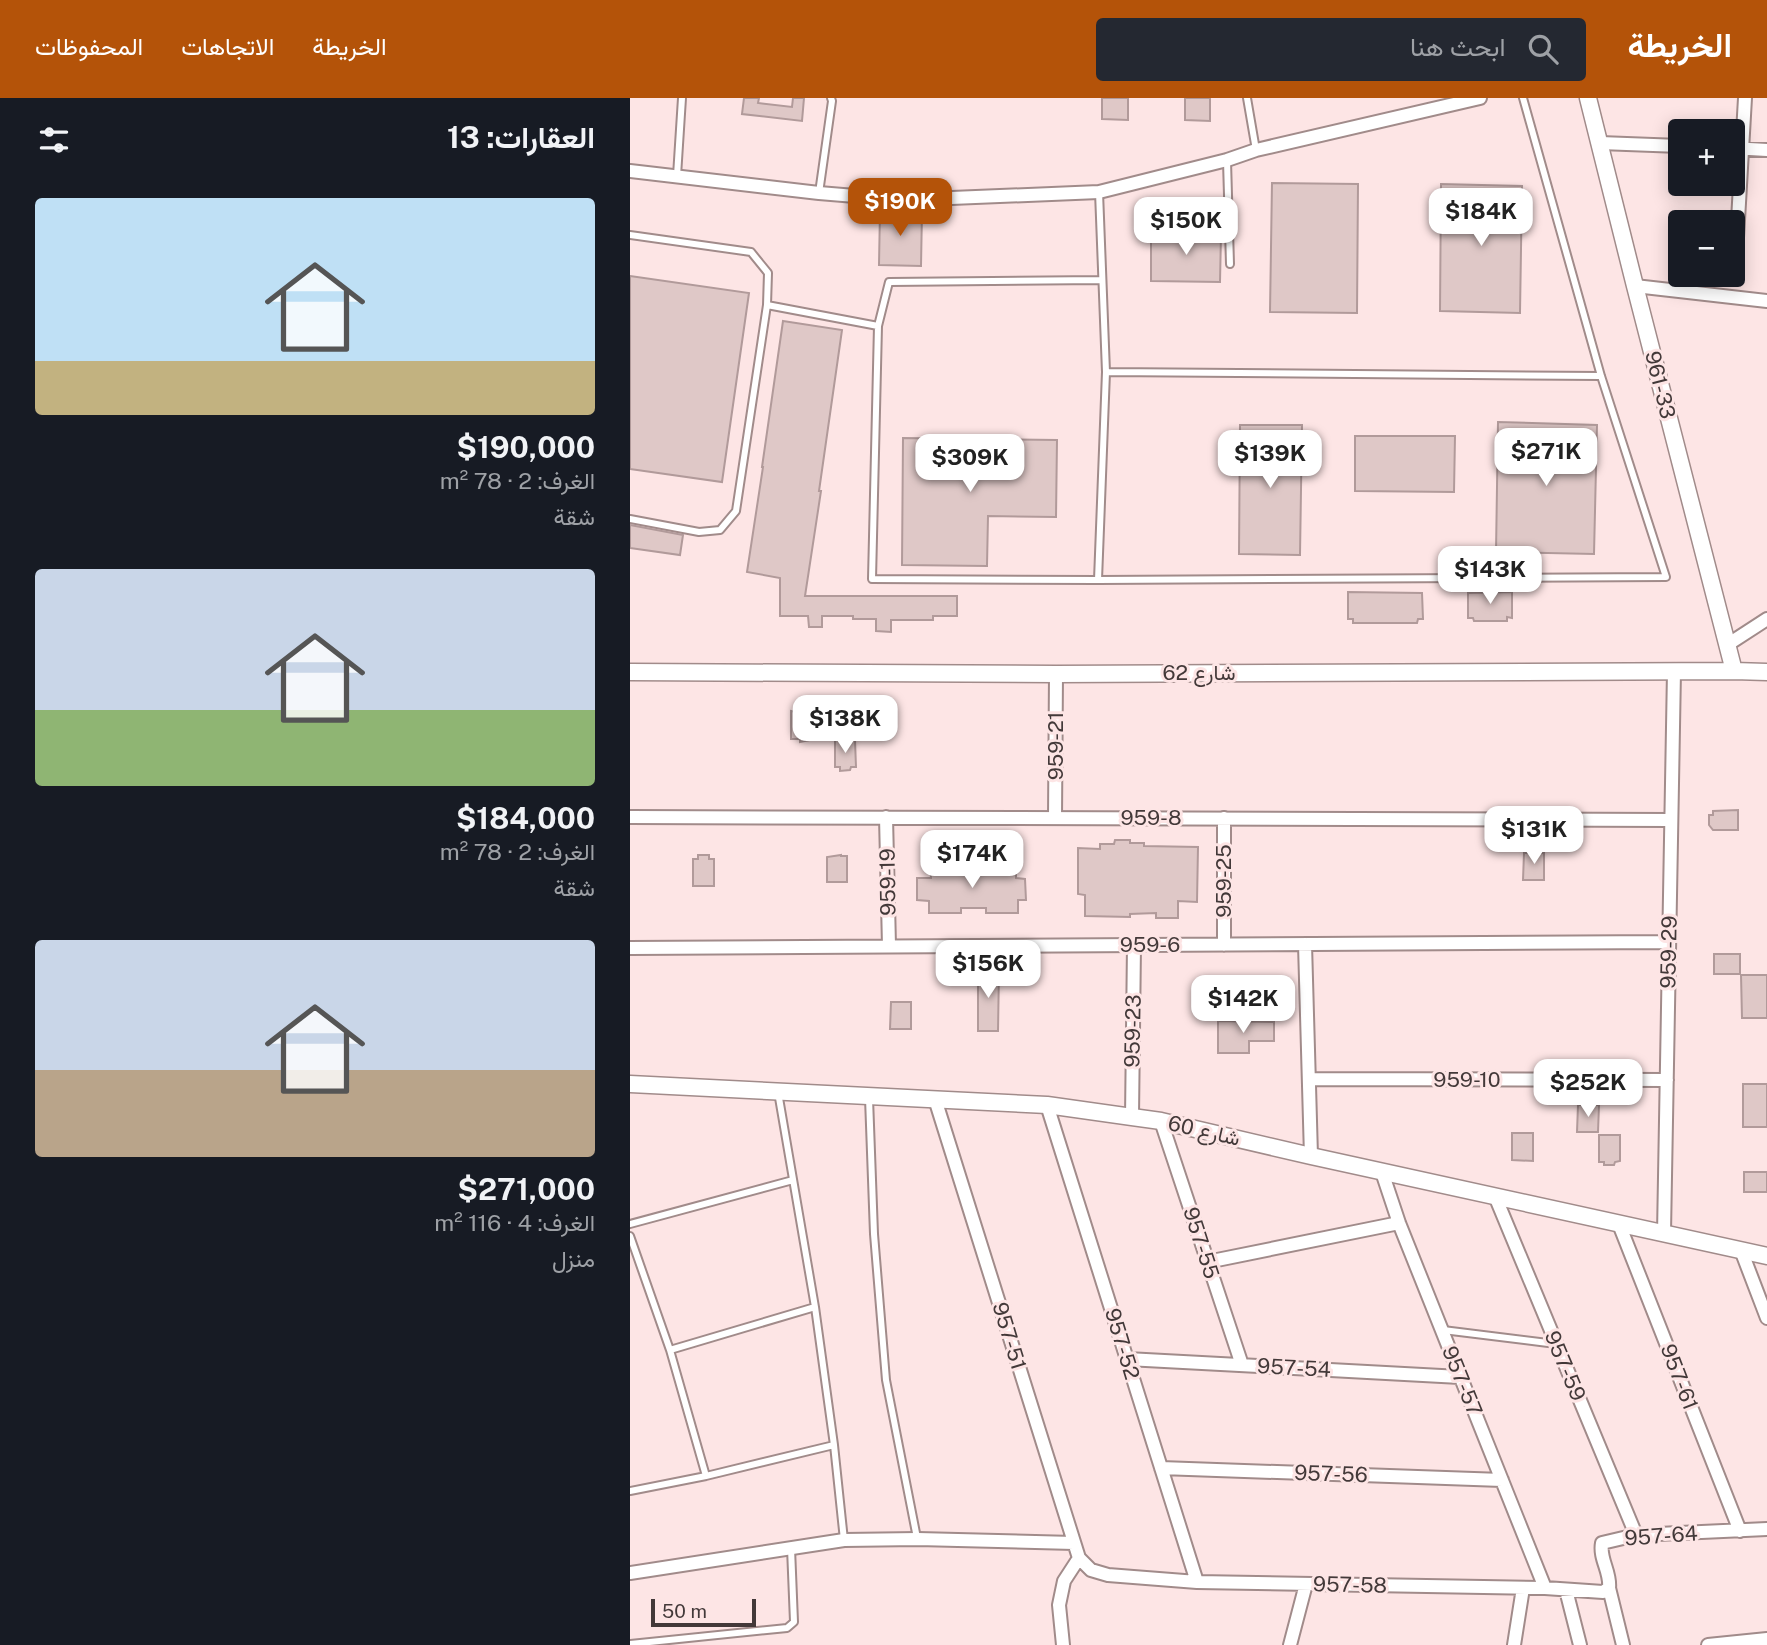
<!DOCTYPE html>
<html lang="ar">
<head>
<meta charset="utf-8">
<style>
	body { margin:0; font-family:"Public Sans",Vazirmatn,sans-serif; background:#242831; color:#f1f3f6; direction:rtl; height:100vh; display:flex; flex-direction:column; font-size:26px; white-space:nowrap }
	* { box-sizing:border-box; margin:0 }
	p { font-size:23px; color:#9ea1a6 }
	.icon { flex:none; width:38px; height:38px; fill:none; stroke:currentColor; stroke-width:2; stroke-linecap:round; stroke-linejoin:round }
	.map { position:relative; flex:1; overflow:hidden; direction:ltr }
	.panel { display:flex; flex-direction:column; background:#171b24; width:630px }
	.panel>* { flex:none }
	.controls { position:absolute; left:1038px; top:21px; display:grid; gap:14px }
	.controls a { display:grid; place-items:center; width:77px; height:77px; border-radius:7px; background:#171b24; box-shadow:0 4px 18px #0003; font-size:35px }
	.scale { position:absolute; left:21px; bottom:18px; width:105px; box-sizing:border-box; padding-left:7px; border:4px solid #433939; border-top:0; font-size:19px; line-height:24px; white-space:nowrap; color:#433939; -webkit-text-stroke:5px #fde5e5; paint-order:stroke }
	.price { position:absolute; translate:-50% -60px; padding:0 16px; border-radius:14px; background:#fff; color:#222; font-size:23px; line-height:46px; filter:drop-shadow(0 2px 4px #0008) }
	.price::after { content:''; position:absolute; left:50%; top:42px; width:21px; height:16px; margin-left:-10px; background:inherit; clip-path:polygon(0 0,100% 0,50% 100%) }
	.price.selected { background:#b45309; color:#fff }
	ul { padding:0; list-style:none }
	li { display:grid; align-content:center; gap:14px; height:371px; padding:0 35px }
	li span { display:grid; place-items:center; height:217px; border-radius:7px; color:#555 }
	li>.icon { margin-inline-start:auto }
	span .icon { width:126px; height:126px; fill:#fffc; stroke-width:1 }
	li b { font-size:30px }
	h2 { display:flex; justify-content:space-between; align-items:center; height:84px; padding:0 35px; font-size:30px }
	header { display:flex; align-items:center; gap:42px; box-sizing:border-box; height:98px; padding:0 35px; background:#b45309; color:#fff }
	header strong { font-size:33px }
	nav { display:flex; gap:38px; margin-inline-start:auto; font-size:24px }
	.search { width:490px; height:63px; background:#242831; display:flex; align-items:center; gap:18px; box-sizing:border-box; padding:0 24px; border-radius:7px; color:#9ea1a6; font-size:26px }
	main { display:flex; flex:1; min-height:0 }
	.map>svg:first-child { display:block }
</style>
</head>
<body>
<header>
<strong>الخريطة</strong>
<div class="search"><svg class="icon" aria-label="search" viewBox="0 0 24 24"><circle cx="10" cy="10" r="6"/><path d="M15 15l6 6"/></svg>ابحث هنا</div>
<nav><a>الخريطة</a><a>الاتجاهات</a><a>المحفوظات</a></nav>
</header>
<main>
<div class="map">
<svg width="1137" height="1547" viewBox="0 0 1137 1547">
	<rect width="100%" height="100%" fill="#fde5e5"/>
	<!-- building -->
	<path fill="#dfc8c7" stroke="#b19a9a" stroke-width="2" d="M 114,0 L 129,0 L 128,5 L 162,9 L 163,0 L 174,0 L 172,23 L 112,16 Z
		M 472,0 L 498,0 L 498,22 L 472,21 Z
		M 555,0 L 580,0 L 580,23 L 555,22 Z
		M 642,85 L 728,86 L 727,215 L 640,214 Z
		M 811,86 L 892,88 L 890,215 L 810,213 Z
		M 250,113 L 292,114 L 291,168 L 249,167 Z
		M 521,134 L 591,136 L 590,184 L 521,183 Z
		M 0,178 L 119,195 L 92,384 L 0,371 Z
		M 153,223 L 212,232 L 189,393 L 191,393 L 175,498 L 327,498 L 327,518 L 303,518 L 303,522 L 261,522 L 261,534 L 246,533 L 246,521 L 223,521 L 223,518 L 192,518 L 192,529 L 179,529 L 178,518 L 150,518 L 150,480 L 117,474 L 133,369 L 132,369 Z
		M 868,324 L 967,327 L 964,456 L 866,454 Z
		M 610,327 L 672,327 L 670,457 L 609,456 Z
		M 725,338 L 825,338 L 824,394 L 725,393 Z
		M 273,340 L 427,342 L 426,419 L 358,418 L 357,468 L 272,467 Z
		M 0,427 L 53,437 L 50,457 L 0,450 Z
		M 718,494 L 792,495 L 793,521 L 788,521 L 787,525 L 723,525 L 723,521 L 718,521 Z
		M 882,494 L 882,520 L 877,519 L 877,523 L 844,523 L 843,520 L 838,520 L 838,495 Z
		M 165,610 L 176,610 L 176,613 L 182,613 L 182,640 L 180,640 L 180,642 L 170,644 L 170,641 L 161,641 L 161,613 L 166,614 Z
		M 205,642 L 225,642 L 226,669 L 221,669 L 220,672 L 210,673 L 210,669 L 205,669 Z
		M 1108,712 L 1108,732 L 1083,732 L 1079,727 L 1079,717 L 1083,717 L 1083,713 Z
		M 485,742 L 500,742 L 500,745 L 514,745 L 514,748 L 568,749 L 567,804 L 548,803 L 548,820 L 526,820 L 526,815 L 500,816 L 500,819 L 455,818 L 455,797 L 448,796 L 448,750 L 470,751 L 470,746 L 484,746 Z
		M 909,751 L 909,755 L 914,755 L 914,782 L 893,782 L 894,755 L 898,755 L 899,752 Z
		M 68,757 L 79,757 L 79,761 L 84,761 L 84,788 L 63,788 L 63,761 L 68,761 Z
		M 211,757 L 211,758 L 217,758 L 217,784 L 197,784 L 197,759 Z
		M 300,768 L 330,768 L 330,777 L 358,777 L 358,769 L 386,769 L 386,780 L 395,781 L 396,802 L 388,802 L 388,815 L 356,815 L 356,810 L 331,810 L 331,815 L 299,815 L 299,803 L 287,802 L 287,780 L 301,780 Z
		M 1084,856 L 1110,856 L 1110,876 L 1084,876 Z
		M 348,871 L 369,872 L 368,933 L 348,933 Z
		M 1111,877 L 1137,877 L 1137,920 L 1112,920 Z
		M 261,904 L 281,904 L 281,931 L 260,931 Z
		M 588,923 L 644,924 L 644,943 L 619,943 L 619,955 L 588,955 Z
		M 1113,986 L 1137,986 L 1137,1029 L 1113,1029 Z
		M 948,1007 L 969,1007 L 968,1034 L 947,1034 Z
		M 882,1035 L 903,1035 L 903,1063 L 882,1062 Z
		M 969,1037 L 990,1037 L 990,1063 L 985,1064 L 984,1067 L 974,1067 L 974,1064 L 969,1064 Z
		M 1114,1074 L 1137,1074 L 1137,1094 L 1114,1094 Z"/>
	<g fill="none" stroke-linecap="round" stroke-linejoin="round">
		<defs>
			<path id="service" d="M 617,0 L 626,52
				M 597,63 L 600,166
				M 47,78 L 52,0
				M 189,95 L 202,3 L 201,0
				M 0,137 L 121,154 L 138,175 L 137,207 L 106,413 L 90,432 L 69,434 L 0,421
				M 472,182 L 259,184 L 248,228 L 242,481 L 468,482 L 1036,479 L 971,278 L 893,0
				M 137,207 L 248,228
				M 476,274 L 971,278
				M 468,482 L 476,274 L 469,94
				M 148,994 L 185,1209 L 204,1347 L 214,1442
				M 239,1000 L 244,1136 L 256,1282 L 287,1440
				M 0,1126 L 163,1082
				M 0,1138 L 40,1252 L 76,1378
				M 813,1232 L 926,1246
				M 40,1252 L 185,1209
				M 0,1393 L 76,1378 L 204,1347
				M 0,1546 L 157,1530 L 164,1524 L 161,1450"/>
			<path id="minor" d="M 970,45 L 1050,48
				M 1102,50 L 1137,52
				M 0,73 L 189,95 L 273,102 L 469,94 L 597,62 L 626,52 L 850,0
				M 1106,157 L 1115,0
				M 1005,188 L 1137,203
				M 1097,547 L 1137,521
				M 0,719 L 1041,722
				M 256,719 L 259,848
				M 425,720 L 426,576
				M 675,846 L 681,1058
				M 594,847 L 594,720
				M 0,850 L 1039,844
				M 679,981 L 1037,982
				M 305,1001 L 449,1460 L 461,1472 L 478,1477 L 567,1484 L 915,1490 L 973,1494 L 979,1490
				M 417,1007 L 567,1484
				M 502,1019 L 504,847
				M 531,1023 L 612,1267
				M 752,1074 L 769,1125 L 915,1490
				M 865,1098 L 1006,1437
				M 989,1126 L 1110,1433
				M 1034,1135 L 1044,573
				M 1111,1152 L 1137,1220
				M 577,1164 L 769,1125
				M 497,1261 L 830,1279
				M 531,1370 L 872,1382
				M 0,1475 L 214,1442 L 288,1441 L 444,1445
				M 936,1492 L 950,1547
				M 433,1547 L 429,1507 L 434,1483 L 449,1460
				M 660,1547 L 676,1486
				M 884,1547 L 893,1490
				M 993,1547 L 979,1490 C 981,1474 969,1461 972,1445 L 1006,1437 L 1137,1431
				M 1078,1547 L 1137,1541"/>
			<path id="tertiary" d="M 958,0 L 1005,188 L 1104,573
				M 0,574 L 426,576 L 1104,573 L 1137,574
				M 0,986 L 417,1007 L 502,1019 L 531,1023 L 681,1058 L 1137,1158"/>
		</defs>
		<!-- service casing -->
		<use href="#service" stroke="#a18b8a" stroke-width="10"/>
		<!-- minor casing -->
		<use href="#minor" stroke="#a18b8a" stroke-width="16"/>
		<!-- tertiary casing -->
		<use href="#tertiary" stroke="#a18b8a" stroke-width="19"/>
		<!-- service -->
		<use href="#service" stroke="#fff" stroke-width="6"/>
		<!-- minor -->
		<use href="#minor" stroke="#fff" stroke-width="12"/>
		<!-- tertiary -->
		<use href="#tertiary" stroke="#fff" stroke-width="16"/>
	</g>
	<g text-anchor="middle" stroke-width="6" stroke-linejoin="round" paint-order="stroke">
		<!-- street labels -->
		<g font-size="21" fill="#433939" stroke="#fde5e5">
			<text transform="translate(1030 287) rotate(76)" y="7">961-33</text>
			<text x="569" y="582">شارع 62</text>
			<text transform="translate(426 648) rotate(-90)" y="7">959-21</text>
			<text x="521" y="727">959-8</text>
			<text transform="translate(594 783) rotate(-90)" y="7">959-25</text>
			<text transform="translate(258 784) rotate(-91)" y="7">959-19</text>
			<text x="520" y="854">959-6</text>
			<text transform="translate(1039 854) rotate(-89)" y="7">959-29</text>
			<text transform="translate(503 933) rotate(-89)" y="7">959-23</text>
			<text x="837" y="989">959-10</text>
			<text transform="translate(574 1033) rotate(13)" y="7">شارع 60</text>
			<text transform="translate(571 1145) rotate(72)" y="7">957-55</text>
			<text transform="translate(379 1238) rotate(73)" y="7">957-51</text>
			<text transform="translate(492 1246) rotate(73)" y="7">957-52</text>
			<text transform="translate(935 1268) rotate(67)" y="7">957-59</text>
			<text transform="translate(664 1270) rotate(3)" y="7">957-54</text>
			<text transform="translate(1049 1279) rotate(69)" y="7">957-61</text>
			<text transform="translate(832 1283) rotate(68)" y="7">957-57</text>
			<text transform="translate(701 1376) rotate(2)" y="7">957-56</text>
			<text transform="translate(1031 1438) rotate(-4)" y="7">957-64</text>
			<text transform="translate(720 1487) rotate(1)" y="7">957-58</text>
		</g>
	</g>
</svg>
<div class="controls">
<a>+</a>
<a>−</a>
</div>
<div class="scale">50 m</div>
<b class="price selected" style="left:270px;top:140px">$190K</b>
<b class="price" style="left:851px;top:150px">$184K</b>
<b class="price" style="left:556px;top:159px">$150K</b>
<b class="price" style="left:916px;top:390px">$271K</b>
<b class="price" style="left:640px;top:392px">$139K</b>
<b class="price" style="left:340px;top:396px">$309K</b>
<b class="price" style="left:860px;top:508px">$143K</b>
<b class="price" style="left:215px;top:657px">$138K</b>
<b class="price" style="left:904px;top:768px">$131K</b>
<b class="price" style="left:342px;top:792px">$174K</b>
<b class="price" style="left:358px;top:902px">$156K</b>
<b class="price" style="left:613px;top:937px">$142K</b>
<b class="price" style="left:958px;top:1021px">$252K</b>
</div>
<section class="panel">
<h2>العقارات: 13<svg class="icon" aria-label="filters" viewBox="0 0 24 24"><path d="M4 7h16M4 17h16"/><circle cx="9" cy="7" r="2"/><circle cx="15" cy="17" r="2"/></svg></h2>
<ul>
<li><span style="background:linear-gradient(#bfe0f5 75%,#c2b280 0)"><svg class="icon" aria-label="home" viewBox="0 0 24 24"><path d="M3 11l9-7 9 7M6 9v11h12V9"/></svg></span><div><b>$190,000</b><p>الغرف: 2 · 78 m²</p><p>شقة</p></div></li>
<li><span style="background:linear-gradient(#c9d6e8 65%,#8fb573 0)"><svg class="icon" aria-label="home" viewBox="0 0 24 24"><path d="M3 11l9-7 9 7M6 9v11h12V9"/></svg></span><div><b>$184,000</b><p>الغرف: 2 · 78 m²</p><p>شقة</p></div></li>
<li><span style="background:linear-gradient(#c9d6e8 60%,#b9a48a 0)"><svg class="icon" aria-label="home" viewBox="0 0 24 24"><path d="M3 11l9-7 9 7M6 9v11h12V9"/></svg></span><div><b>$271,000</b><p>الغرف: 4 · 116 m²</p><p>منزل</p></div></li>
</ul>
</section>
</main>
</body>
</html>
